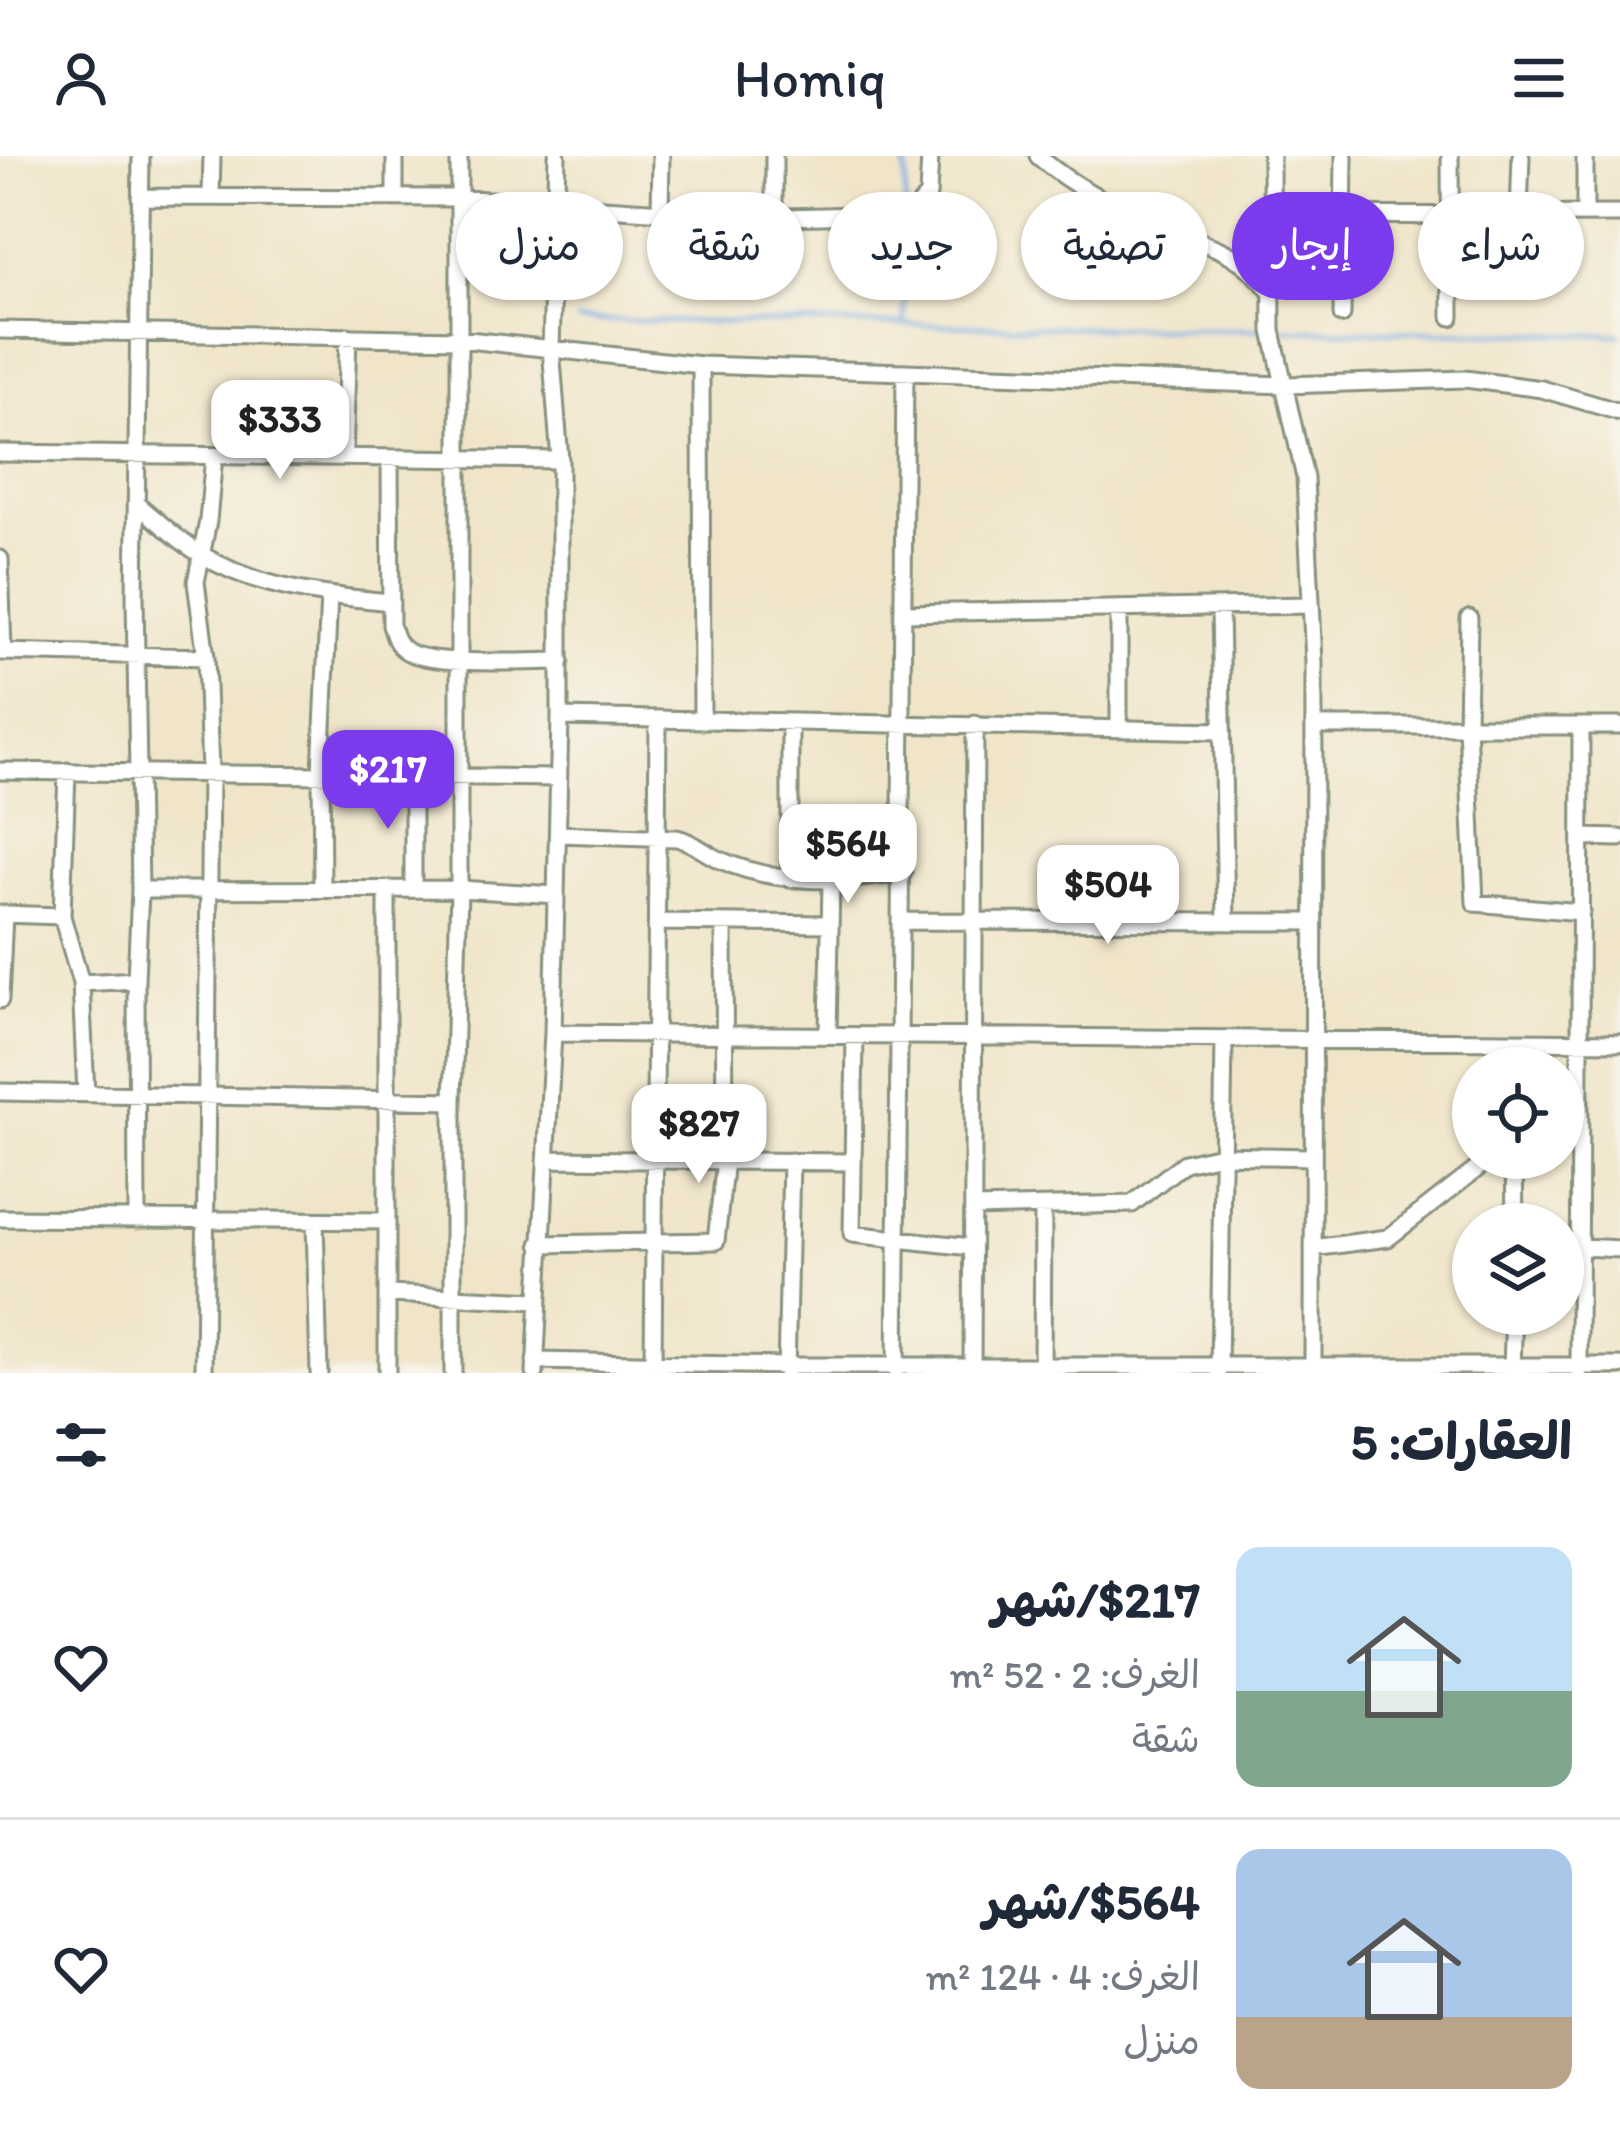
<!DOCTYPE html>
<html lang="ar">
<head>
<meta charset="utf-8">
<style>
	body { margin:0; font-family:Itim,"Playpen Sans Arabic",sans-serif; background:#f2f2f3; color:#1f2937; direction:rtl; height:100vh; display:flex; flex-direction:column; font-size:45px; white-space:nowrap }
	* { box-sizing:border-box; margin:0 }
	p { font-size:39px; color:#747a83 }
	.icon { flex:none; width:66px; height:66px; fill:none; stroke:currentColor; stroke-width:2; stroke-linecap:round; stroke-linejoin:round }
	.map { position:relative; height:1217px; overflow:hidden; direction:ltr }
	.side { display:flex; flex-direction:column; background:#fff; flex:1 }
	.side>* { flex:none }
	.top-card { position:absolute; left:36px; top:36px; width:1548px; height:108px; direction:rtl; display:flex; gap:24px }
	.controls { position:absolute; left:1452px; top:891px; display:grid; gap:24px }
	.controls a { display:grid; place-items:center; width:132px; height:132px; border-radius:50%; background:#fff; box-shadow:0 3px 9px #0004; font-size:60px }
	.price { position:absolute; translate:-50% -102px; padding:0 27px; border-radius:24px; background:#fff; color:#222; font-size:39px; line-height:78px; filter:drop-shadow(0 3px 6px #0008) }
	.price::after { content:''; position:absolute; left:50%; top:72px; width:36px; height:27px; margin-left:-18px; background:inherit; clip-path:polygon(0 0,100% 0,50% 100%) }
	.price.on { background:#7c3aed; color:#fff }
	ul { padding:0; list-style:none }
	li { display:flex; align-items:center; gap:36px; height:300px; padding:0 48px }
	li+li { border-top:3px solid #e0e1e3 }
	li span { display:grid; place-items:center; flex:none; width:336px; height:240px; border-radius:24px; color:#555 }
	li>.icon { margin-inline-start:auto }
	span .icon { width:144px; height:144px; fill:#fffc; stroke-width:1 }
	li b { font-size:51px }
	h2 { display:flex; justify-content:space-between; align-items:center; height:144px; padding:0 48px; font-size:51px }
	.chip { padding:0 42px; border-radius:54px; background:#fff; box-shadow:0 3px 9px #0004; font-size:42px; line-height:108px }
	.chip.on { background:#7c3aed; color:#fff }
	header { display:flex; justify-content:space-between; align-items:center; height:156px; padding:0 48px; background:#fff; font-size:54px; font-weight:600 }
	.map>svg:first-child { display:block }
</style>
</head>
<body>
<header><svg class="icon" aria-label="menu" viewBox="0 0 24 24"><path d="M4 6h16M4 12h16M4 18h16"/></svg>Homiq<svg class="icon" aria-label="person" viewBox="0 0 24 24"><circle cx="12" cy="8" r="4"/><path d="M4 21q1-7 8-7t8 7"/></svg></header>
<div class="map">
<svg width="1620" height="1217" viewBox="0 0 1620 1217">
	<rect width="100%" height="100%" fill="#f7f3e8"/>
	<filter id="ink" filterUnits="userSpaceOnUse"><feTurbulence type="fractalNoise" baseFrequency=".00833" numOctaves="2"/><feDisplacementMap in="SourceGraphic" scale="24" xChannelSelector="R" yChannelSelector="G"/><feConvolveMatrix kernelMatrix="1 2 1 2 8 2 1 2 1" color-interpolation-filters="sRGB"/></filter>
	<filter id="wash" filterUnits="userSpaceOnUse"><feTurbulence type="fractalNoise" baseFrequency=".004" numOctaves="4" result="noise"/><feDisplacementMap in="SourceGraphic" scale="48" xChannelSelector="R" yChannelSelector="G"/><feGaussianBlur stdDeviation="2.7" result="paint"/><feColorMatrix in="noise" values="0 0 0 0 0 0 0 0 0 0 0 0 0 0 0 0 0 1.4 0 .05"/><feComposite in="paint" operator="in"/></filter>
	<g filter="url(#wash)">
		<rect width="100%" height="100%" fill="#f0e5c9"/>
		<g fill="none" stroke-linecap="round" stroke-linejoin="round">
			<!-- stream -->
			<path stroke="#75aae3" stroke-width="4.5" d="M 577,164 L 1267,174
				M 904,168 L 906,0
				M 1278,174 L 1620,179"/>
		</g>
	</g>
	<g filter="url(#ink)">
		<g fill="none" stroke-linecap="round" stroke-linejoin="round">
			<defs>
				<path id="minor" d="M 1038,0 C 1072,31 1117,52 1160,70 C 1206,90 1238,92 1270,135
					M 1271,0 L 1272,175 L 1305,322 L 1314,507 L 1313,1217
					M 1450,0 L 1451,161
					M 211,40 L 212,0
					M 140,41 L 458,42 L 751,62 L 894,58 L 915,55 L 928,39 L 930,0
					M 395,41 L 395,0
					M 660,56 L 661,0
					M 1519,58 L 1521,0
					M 1585,58 L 1585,0
					M 774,59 L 774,0
					M 1271,60 L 1620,58
					M 1342,159 L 1344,0
					M 0,174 L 459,183 L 701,209 L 1286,229 L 1465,223 L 1542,233 L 1620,256
					M 701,209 L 702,565
					M 0,297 L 560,304
					M 344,301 L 348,180
					M 390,302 L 391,469 C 394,479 396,488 405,494 C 427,511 529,505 561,505
					M 136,347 C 157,364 178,385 202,399 C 257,433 327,440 390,446
					M 0,403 L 3,496
					M 1220,453 L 1226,766
					M 1119,454 L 1119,572
					M 905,457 L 1311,449
					M 1469,462 L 1467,569 L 1475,747 L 1581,756
					M 0,496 L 206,501
					M 560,561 L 1222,575
					M 1314,570 L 1620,570
					M 0,615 L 557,622
					M 67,615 L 62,760 L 81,827 L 86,938
					M 413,619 L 413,733
					M 558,678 L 677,682 C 694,686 703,696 718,703 C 777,730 841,726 903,717
					M 1581,681 L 1620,682
					M 790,723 L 790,567
					M 322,732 L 321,616 L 329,439
					M 387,733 L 387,1217
					M 140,734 L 459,733 L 556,739
					M 0,758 L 62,760
					M 903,765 L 1313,766
					M 657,766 L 830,768
					M 81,827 L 136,824
					M 0,844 L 4,758
					M 553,877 L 1620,886
					M 828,878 L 831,726
					M 855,880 L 852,1078 L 971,1091
					M 1513,885 L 1513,912
					M 0,936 L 453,945
					M 1514,1002 L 1515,1068
					M 546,1003 L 852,1006
					M 973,1052 L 1132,1048 L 1184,1007 L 1221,999 L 1311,1001
					M 0,1062 L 387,1065
					M 137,1064 L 136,824 L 140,734 L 135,441 L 141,0
					M 315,1066 L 319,1217
					M 540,1088 L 716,1085 L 725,1004 L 724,768
					M 1563,1090 L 1620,1093
					M 1313,1092 L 1388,1082 L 1491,1002
					M 389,1138 L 537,1145
					M 535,1205 L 786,1210 L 1620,1210
					M 1512,1210 L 1514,1158
					M 653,1214 L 658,563
					M 896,1214 L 905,216
					M 1219,1216 L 1224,883
					M 1579,1216 L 1581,571
					M 204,1217 L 210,617 L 206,501 L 196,426 L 208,365 L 214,300
					M 453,1217 L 453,945 L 459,733 L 459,0
					M 535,1217 L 553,877 L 560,561 L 560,304 L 551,192 L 557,0
					M 786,1217 L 791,1005
					M 972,1217 L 975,568
					M 1042,1217 L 1043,1053"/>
			</defs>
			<!-- minor casing -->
			<use href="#minor" stroke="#88917e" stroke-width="21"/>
			<!-- minor -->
			<use href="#minor" stroke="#fff" stroke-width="15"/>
		</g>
	</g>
</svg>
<div class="controls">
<a><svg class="icon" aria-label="locate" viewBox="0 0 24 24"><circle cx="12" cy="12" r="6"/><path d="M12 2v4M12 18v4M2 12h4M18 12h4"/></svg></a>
<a><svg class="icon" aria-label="layers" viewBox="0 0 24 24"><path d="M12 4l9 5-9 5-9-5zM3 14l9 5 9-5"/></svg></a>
</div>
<b class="price" style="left:280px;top:326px">$333</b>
<b class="price on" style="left:388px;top:676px">$217</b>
<b class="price" style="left:848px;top:750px">$564</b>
<b class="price" style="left:1108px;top:791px">$504</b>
<b class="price" style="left:699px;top:1030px">$827</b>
<div class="top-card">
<a class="chip">شراء</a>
<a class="chip on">إيجار</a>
<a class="chip">تصفية</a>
<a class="chip">جديد</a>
<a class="chip">شقة</a>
<a class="chip">منزل</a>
</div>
</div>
<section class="side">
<h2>العقارات: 5<svg class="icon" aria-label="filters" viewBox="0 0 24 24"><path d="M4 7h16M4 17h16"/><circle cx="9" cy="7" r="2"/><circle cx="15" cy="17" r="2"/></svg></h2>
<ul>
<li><span style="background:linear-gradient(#bfe0f5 60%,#7fa58c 0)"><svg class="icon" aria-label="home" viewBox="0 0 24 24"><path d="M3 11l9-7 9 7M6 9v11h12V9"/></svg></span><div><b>$217/شهر</b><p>الغرف: 2 · 52 m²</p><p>شقة</p></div><svg class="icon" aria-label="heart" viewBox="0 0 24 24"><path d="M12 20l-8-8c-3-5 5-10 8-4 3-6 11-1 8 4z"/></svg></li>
<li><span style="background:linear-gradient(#a9c7e8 70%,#b9a48a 0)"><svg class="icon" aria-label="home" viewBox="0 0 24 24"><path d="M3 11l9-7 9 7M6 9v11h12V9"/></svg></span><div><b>$564/شهر</b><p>الغرف: 4 · 124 m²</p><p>منزل</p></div><svg class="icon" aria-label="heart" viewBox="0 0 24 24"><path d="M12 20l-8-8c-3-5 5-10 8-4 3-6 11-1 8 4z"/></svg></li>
</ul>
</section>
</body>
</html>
